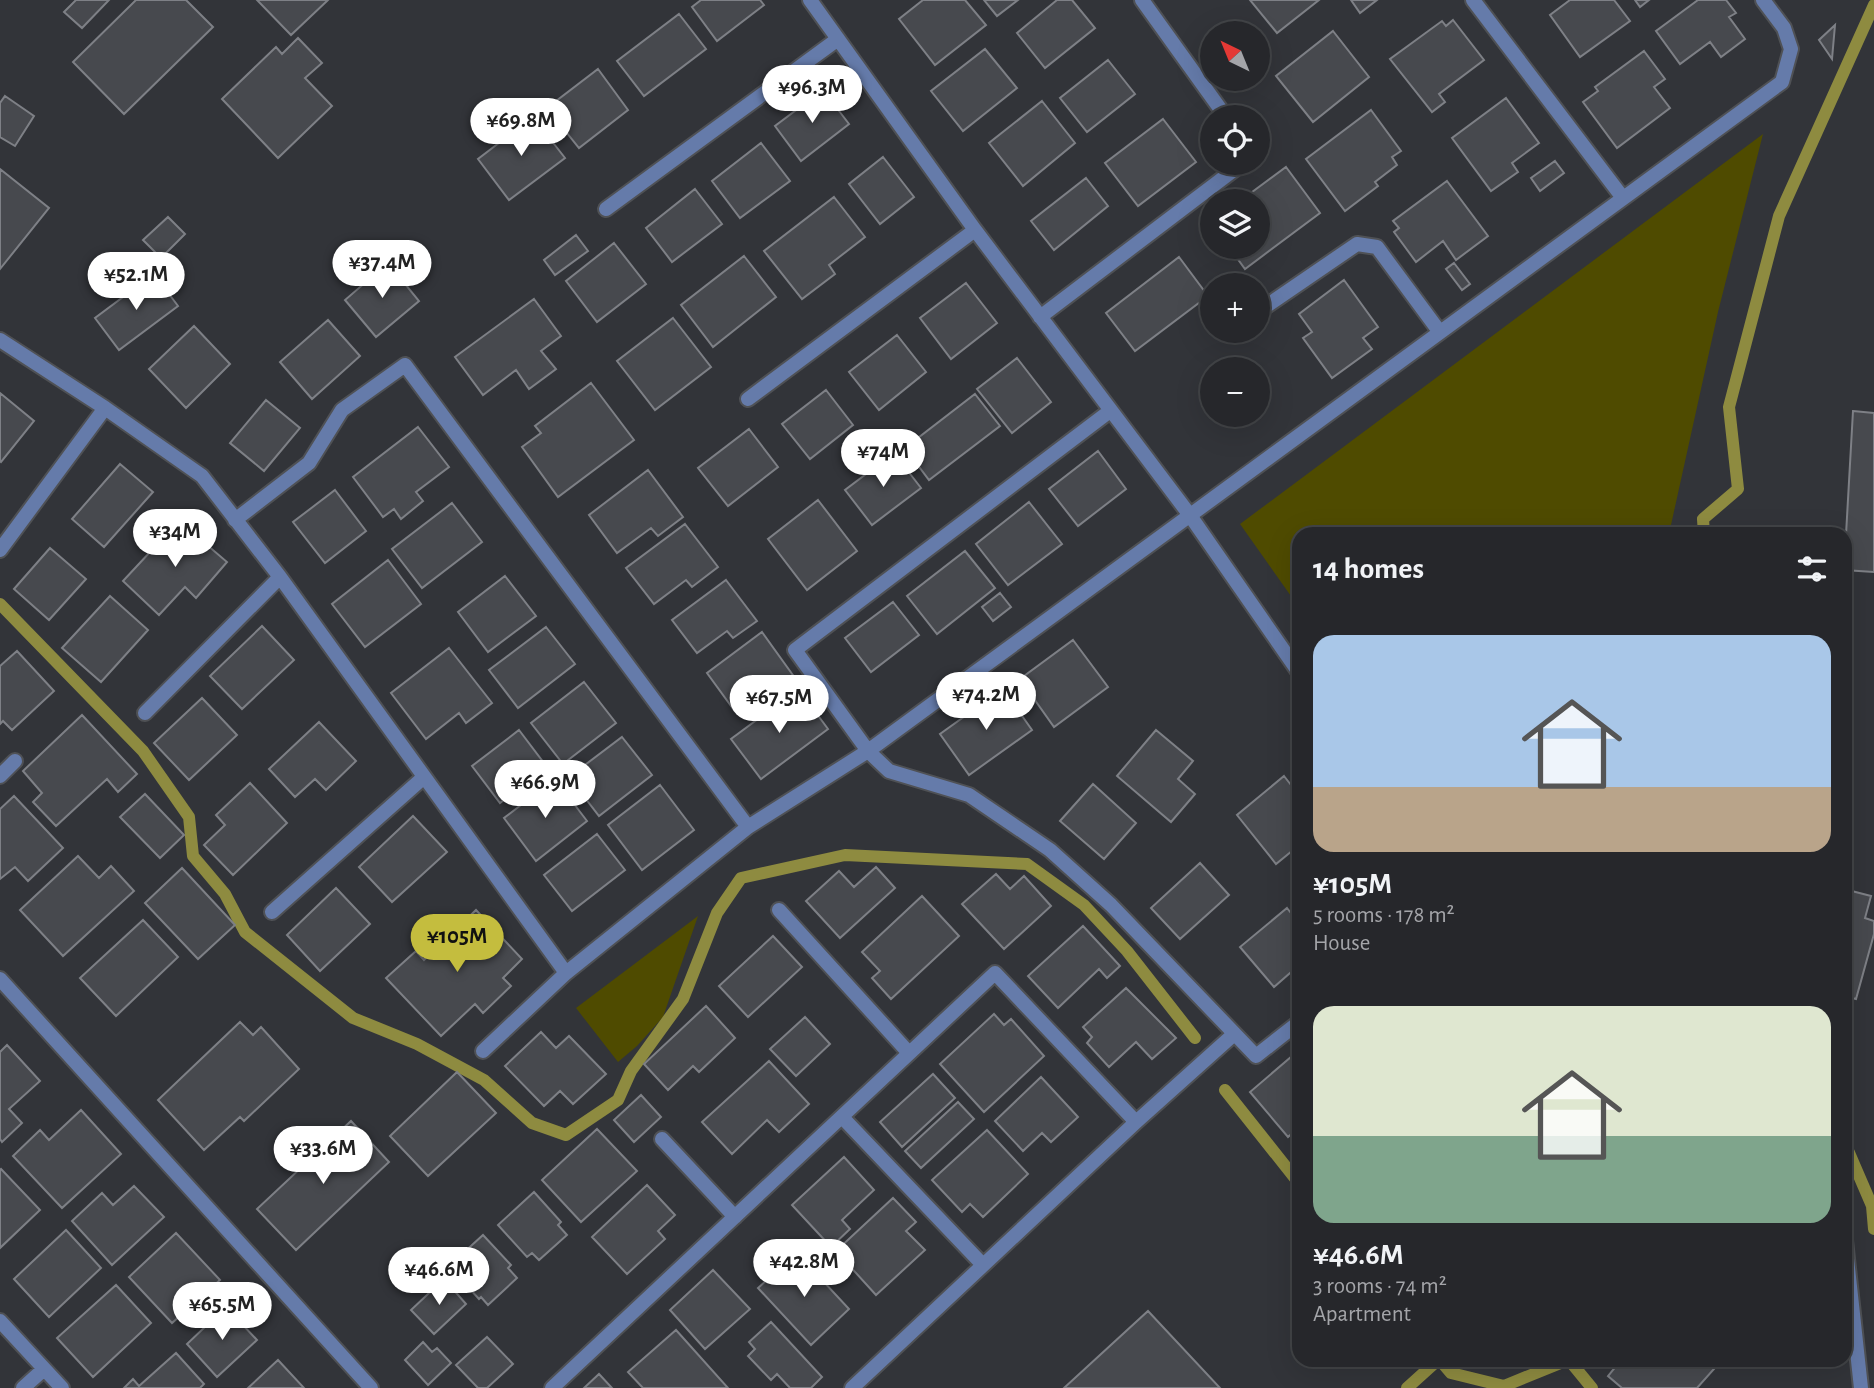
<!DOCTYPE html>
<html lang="en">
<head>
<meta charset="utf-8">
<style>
	body { margin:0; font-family:"Alegreya Sans",sans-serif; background:#323337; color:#f1f3f6; height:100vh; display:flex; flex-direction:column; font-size:26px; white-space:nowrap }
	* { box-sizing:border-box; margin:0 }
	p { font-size:23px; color:#a4a5a9 }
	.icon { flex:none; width:38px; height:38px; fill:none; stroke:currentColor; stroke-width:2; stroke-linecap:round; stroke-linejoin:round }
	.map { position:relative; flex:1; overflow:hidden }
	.drawer { position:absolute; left:1292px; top:527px; width:560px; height:840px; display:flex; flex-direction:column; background:#26272b; border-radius:21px; box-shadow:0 7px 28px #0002,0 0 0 2px #424447 }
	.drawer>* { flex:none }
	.needle { width:46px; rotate:317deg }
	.buttons { position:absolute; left:1200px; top:21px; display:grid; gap:14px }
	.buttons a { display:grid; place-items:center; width:70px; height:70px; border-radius:50%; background:#26272b; box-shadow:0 7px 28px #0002,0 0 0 2px #424447; font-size:35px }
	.price { position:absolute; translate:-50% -60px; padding:0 16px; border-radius:24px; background:#fff; color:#222; font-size:23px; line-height:46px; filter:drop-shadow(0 2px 4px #0008) }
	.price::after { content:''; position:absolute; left:50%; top:42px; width:21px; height:16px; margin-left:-10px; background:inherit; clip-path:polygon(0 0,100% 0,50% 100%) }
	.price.on { background:#c4bd3e; color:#111 }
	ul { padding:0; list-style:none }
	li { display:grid; align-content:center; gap:14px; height:371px; padding:0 21px }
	li span { display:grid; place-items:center; height:217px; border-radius:21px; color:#555 }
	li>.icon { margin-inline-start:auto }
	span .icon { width:126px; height:126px; fill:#fffc; stroke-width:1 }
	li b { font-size:30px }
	h2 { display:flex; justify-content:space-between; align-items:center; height:84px; padding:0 21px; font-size:30px }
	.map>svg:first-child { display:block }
</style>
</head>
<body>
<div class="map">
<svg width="1874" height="1388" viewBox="0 0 1874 1388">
	<rect width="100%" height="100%" fill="#323439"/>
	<!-- green -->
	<path fill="#4f4b00" d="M 1763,134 L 1718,312 L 1669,534 L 1298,534 L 1298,606 L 1240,524 Z
		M 698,916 L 663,1017 L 637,1046 L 618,1062 L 576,1008 Z"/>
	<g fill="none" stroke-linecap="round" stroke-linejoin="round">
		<!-- stream -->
		<path stroke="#8e8b40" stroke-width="12" d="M 1704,534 L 1703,519 L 1738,489 L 1729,407 L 1779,216 L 1874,5
			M 0,604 L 143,751 L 189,817 L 193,856 L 225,894 L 245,932 L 353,1018 L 417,1044 L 484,1080 L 532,1123 L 566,1135 L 618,1100 L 631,1071 L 683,999 L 717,913 L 741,878 L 845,855 L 1027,864 L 1084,905 L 1127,951 L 1195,1038
			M 1225,1090 L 1298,1182
			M 1844,1141 L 1872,1206 L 1874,1229
			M 1440,1360 L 1451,1373 L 1504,1386 L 1568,1360
			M 1569,1360 L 1592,1388
			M 1407,1388 L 1438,1360"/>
	</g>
	<!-- building -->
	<path fill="#47494e" stroke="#7e8086" stroke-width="2" d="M 76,0 L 109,0 L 82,28 L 64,12 Z
		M 136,0 L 186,0 L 213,27 L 124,114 L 73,62 Z
		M 257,0 L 328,0 L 291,35 Z
		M 701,0 L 760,0 L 764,5 L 717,41 L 692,7 Z
		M 923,0 L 965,0 L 986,25 L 935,65 L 899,19 Z
		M 984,0 L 1018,0 L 997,16 Z
		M 1057,0 L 1072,0 L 1095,28 L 1045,68 L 1017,33 Z
		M 1250,0 L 1319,0 L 1277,33 Z
		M 1351,0 L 1377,0 L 1360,13 Z
		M 1570,0 L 1614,0 L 1630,21 L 1580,57 L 1550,15 Z
		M 1635,0 L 1649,0 L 1640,7 Z
		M 1698,0 L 1726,0 L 1736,13 L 1729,17 L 1745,39 L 1721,57 L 1710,42 L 1680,64 L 1656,31 Z
		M 679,14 L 706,49 L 644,96 L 617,61 Z
		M 1453,20 L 1484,60 L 1439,94 L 1445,102 L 1432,112 L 1390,59 L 1442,21 L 1446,26 Z
		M 1835,25 L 1832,59 L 1819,40 Z
		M 1333,31 L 1369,77 L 1313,122 L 1276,76 Z
		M 298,38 L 322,63 L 305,78 L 332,106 L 278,158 L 222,99 L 276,47 L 282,54 Z
		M 985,49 L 1017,88 L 963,131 L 931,91 Z
		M 1644,51 L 1665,79 L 1654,87 L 1670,108 L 1617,148 L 1583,102 L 1598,91 L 1595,87 Z
		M 1108,60 L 1135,94 L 1087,132 L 1060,98 Z
		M 598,69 L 628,110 L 579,148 L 547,108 Z
		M 823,90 L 849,124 L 801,161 L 775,126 Z
		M 5,96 L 34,116 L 15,146 L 0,137 L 0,103 Z
		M 1506,98 L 1539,143 L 1512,163 L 1518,172 L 1491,191 L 1452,138 Z
		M 1042,101 L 1075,143 L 1023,186 L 989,143 Z
		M 1371,110 L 1401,151 L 1392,157 L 1397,165 L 1375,182 L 1378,186 L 1345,211 L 1306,159 Z
		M 533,117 L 565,158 L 509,200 L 478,159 Z
		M 1163,119 L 1196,162 L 1138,206 L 1105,163 Z
		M 761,143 L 790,181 L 740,218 L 712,181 Z
		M 883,157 L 914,197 L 880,224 L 849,184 Z
		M 1555,161 L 1564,173 L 1540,191 L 1531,178 Z
		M 1286,167 L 1320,213 L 1245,269 L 1229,247 L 1258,247 L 1258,201 L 1240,201 Z
		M 0,169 L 49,208 L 0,269 Z
		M 1086,178 L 1108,206 L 1054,250 L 1031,221 Z
		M 1447,181 L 1488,236 L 1456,260 L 1443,241 L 1416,262 L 1394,232 L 1399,228 L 1393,221 Z
		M 695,189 L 722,224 L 672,262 L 646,228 Z
		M 834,197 L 865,237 L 829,265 L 835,274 L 802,299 L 764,251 Z
		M 168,217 L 185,234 L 161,258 L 143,240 Z
		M 576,235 L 588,251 L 555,275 L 544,260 Z
		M 614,243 L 646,284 L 597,322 L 566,281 Z
		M 744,256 L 776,297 L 713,347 L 681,305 Z
		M 1179,257 L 1208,296 L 1135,351 L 1106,313 Z
		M 388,263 L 419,301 L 376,337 L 345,300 Z
		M 1454,263 L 1470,284 L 1462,290 L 1446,269 Z
		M 154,274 L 178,306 L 119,350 L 95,318 Z
		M 1344,280 L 1378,327 L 1363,338 L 1372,349 L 1332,378 L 1303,338 L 1312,332 L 1299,314 Z
		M 966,283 L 997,323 L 951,359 L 920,318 Z
		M 534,299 L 561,336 L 541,351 L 556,369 L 529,389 L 516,370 L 483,395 L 455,357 Z
		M 673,318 L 711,367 L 655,410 L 617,361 Z
		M 328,320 L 360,356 L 312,399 L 280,362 Z
		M 194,326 L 230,364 L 186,408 L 149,369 Z
		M 897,335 L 926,372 L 879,410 L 849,372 Z
		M 1017,358 L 1051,402 L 1012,433 L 977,389 Z
		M 591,383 L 634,440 L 558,497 L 522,447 L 541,433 L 535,426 Z
		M 826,390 L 853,425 L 810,459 L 782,424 Z
		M 0,393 L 34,421 L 1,462 L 0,461 Z
		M 975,394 L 1000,426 L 929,480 L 905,448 Z
		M 266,400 L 300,428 L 264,471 L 230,443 Z
		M 1853,411 L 1874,413 L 1874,572 L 1844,570 Z
		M 418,427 L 449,467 L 416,492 L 423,501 L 401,519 L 394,509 L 383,517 L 353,477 Z
		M 749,429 L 778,467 L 728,506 L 698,468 Z
		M 1098,451 L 1126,489 L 1078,526 L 1049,489 Z
		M 894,453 L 921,488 L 872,525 L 845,490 Z
		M 120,464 L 153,492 L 104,547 L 72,519 Z
		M 648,470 L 683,517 L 658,536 L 651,528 L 617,553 L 589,515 Z
		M 335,490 L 366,531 L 325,563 L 293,522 Z
		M 818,500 L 857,551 L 807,590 L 768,539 Z
		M 1029,502 L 1062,544 L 1008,585 L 976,544 Z
		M 452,503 L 482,542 L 422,588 L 392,549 Z
		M 179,521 L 227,562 L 196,598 L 185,587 L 159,615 L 123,581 Z
		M 685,524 L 718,567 L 692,587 L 686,580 L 654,604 L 626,568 Z
		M 50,548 L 86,579 L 49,620 L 14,589 Z
		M 965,551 L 995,588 L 937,634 L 907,596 Z
		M 388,560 L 421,604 L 365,647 L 332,604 Z
		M 505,576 L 536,616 L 488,652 L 458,612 Z
		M 726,580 L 757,621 L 733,638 L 727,631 L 697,653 L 672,620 Z
		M 1000,593 L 1011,607 L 993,621 L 982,607 Z
		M 110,596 L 148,630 L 101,682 L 62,648 Z
		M 893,602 L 919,635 L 871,672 L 845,638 Z
		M 262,626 L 294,660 L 242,709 L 210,676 Z
		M 546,627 L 575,664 L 518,708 L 489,670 Z
		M 762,632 L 795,678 L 776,693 L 770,683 L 734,710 L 707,673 Z
		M 1073,640 L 1108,687 L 1054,727 L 1020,679 Z
		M 449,648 L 492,703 L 466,723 L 459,713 L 426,739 L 391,693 Z
		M 17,651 L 54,691 L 12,730 L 3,721 L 0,724 L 0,666 Z
		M 584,682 L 616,723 L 563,764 L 531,723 Z
		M 1003,689 L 1032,730 L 969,775 L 940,734 Z
		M 793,693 L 802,706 L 808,702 L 828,729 L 761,779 L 731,739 Z
		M 202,698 L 237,735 L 189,780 L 154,743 Z
		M 82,715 L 137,774 L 118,792 L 107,779 L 56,826 L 33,802 L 42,793 L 23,771 Z
		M 319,722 L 356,761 L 326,790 L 315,779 L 295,797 L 269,769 Z
		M 519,730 L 547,767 L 500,803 L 472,766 Z
		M 1156,730 L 1193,761 L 1178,779 L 1195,794 L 1171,822 L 1117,776 Z
		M 622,737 L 652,775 L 599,816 L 569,777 Z
		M 1284,776 L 1298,794 L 1298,846 L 1276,864 L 1237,815 Z
		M 555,779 L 587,821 L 536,861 L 504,818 Z
		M 250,783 L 287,823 L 233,875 L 204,845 L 225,825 L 216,815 Z
		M 1093,784 L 1136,823 L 1104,859 L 1060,821 Z
		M 660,785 L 694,830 L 642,870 L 608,825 Z
		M 145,794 L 184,835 L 160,858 L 120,817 Z
		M 14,796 L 63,848 L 28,881 L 15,867 L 0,879 L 0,809 Z
		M 413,816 L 447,852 L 392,902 L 359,867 Z
		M 597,834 L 625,870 L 572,911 L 544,875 Z
		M 78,856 L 99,878 L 111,866 L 134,891 L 63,956 L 20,910 Z
		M 1200,863 L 1229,895 L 1180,939 L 1151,908 Z
		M 876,867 L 895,888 L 840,938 L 806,901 L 839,871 L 854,887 Z
		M 182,868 L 235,925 L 198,959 L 145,903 Z
		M 996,874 L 1010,889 L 1024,876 L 1051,906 L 1004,949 L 962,904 Z
		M 336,888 L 370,924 L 320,971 L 287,935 Z
		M 1844,889 L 1871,896 L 1865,918 L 1874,921 L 1874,934 L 1856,999 L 1844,996 Z
		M 922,896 L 959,936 L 891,999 L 872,978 L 880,971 L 862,952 Z
		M 1287,908 L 1298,922 L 1298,966 L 1274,987 L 1240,947 Z
		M 476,910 L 522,959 L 503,978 L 511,986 L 483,1013 L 475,1004 L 441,1036 L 386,978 L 416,951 L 424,960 Z
		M 143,920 L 178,957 L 116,1016 L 80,978 Z
		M 1083,926 L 1120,966 L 1107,978 L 1099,969 L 1058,1008 L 1028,976 Z
		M 773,936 L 802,967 L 748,1017 L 719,986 Z
		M 1126,988 L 1176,1038 L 1152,1059 L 1136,1042 L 1109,1067 L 1087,1043 L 1092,1037 L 1083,1027 Z
		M 706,1006 L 735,1038 L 699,1072 L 693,1066 L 668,1090 L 644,1064 Z
		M 994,1014 L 1004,1025 L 1011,1019 L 1044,1056 L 984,1112 L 940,1064 Z
		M 805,1017 L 830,1044 L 796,1076 L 770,1049 Z
		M 240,1022 L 253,1035 L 261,1027 L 299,1069 L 244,1121 L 240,1117 L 204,1150 L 158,1100 Z
		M 541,1032 L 556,1048 L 569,1036 L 606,1074 L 573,1104 L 560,1091 L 544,1106 L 505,1066 Z
		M 7,1045 L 40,1081 L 9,1109 L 22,1123 L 2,1142 L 0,1139 L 0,1052 Z
		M 1298,1051 L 1298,1128 L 1288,1137 L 1250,1092 Z
		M 769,1061 L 809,1104 L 779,1132 L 767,1120 L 732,1154 L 702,1122 Z
		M 457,1072 L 496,1113 L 428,1176 L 390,1136 Z
		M 933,1074 L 955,1098 L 902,1147 L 880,1122 Z
		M 1041,1077 L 1078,1117 L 1051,1142 L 1042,1133 L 1023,1151 L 995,1121 Z
		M 641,1095 L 661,1117 L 634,1142 L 614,1120 Z
		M 958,1102 L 974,1119 L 921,1168 L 905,1151 Z
		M 81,1110 L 121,1154 L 62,1208 L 13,1156 L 40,1130 L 49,1140 Z
		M 351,1121 L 389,1162 L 296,1250 L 257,1209 Z
		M 597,1129 L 637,1171 L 581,1222 L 542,1180 Z
		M 987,1130 L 1028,1174 L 983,1217 L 970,1204 L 962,1212 L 932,1180 Z
		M 844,1157 L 874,1190 L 842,1220 L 850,1229 L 831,1247 L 792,1205 Z
		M 1,1169 L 40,1210 L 0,1248 L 0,1170 Z
		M 647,1185 L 675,1215 L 658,1231 L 665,1239 L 627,1274 L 592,1237 Z
		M 134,1186 L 164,1217 L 112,1265 L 72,1221 L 102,1193 L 113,1205 Z
		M 534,1192 L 561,1222 L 558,1225 L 567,1235 L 539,1260 L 532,1253 L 527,1257 L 498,1225 Z
		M 893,1198 L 916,1222 L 906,1231 L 925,1250 L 876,1295 L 836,1251 Z
		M 66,1230 L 101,1268 L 49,1317 L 14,1279 Z
		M 176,1233 L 220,1280 L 172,1323 L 129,1277 Z
		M 483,1235 L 511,1265 L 508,1268 L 517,1278 L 488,1305 L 481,1297 L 479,1299 L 449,1266 Z
		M 797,1253 L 849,1309 L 811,1345 L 758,1288 Z
		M 713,1270 L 750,1309 L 705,1349 L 670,1310 Z
		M 444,1279 L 466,1304 L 434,1334 L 411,1310 Z
		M 116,1285 L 151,1323 L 93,1377 L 57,1338 Z
		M 226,1307 L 257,1340 L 217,1377 L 187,1344 Z
		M 1148,1311 L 1220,1388 L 1064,1388 Z
		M 771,1322 L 822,1377 L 811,1388 L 790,1388 L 777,1374 L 771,1380 L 748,1356 L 755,1349 L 749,1342 Z
		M 676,1330 L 728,1388 L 643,1388 L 628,1372 Z
		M 487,1337 L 513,1364 L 487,1388 L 478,1388 L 456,1365 Z
		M 423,1342 L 432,1352 L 437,1348 L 451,1363 L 428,1385 L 405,1360 Z
		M 176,1353 L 204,1384 L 200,1388 L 124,1388 L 133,1379 L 139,1386 Z
		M 278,1360 L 304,1388 L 248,1388 Z
		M 1621,1360 L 1722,1360 L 1697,1388 L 1622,1388 L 1608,1376 Z
		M 599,1374 L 612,1388 L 584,1388 Z"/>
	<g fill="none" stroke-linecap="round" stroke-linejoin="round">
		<defs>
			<path id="minor" d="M 810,0 L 975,230 L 1189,514 L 1298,671
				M 1142,0 L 1226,117
				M 1473,0 L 1623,198
				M 606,209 L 838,39
				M 1262,309 L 1357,244 L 1377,247 L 1439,331
				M 1040,317 L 1243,163
				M 0,340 L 105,408 L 202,476 L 280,577 L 566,973
				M 748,399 L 975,230
				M 1110,411 L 795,650 L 868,751 L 889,771 L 969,795 L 1050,850 L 1111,905 L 1256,1056 L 1298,1023
				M 235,520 L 309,463 L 342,410 L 405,365 L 748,827
				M 0,550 L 105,408
				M 145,713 L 280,577
				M 0,776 L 15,761
				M 779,910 L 909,1053
				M 272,912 L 424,777
				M 0,979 L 371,1388
				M 483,1051 L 566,973 L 748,827 L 868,751 L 1782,82 L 1791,49 L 1784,28 L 1763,0
				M 842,1117 L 983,1265
				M 662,1139 L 735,1217
				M 1844,1231 L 1861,1388
				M 0,1321 L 62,1388
				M 23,1388 L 44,1369
				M 552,1388 L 995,973 L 1136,1122
				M 852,1388 L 1136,1122 L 1233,1035"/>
		</defs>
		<!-- minor casing -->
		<use href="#minor" stroke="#4f5155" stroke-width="18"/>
		<!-- minor -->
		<use href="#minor" stroke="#657baa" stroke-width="14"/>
	</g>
</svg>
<div class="buttons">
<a><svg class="needle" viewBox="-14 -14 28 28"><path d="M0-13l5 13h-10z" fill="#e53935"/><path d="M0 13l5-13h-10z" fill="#a4a5a9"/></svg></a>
<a><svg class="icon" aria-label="locate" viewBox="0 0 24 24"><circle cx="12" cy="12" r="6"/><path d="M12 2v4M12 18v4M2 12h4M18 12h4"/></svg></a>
<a><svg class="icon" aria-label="layers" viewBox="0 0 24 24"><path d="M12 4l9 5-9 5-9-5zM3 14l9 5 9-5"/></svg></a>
<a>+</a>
<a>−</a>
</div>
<b class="price" style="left:812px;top:125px">¥96.3M</b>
<b class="price" style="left:521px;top:158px">¥69.8M</b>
<b class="price" style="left:382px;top:300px">¥37.4M</b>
<b class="price" style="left:136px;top:312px">¥52.1M</b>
<b class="price" style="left:883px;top:489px">¥74M</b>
<b class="price" style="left:175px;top:569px">¥34M</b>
<b class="price" style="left:986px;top:732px">¥74.2M</b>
<b class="price" style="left:779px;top:735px">¥67.5M</b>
<b class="price" style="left:545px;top:820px">¥66.9M</b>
<b class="price on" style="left:457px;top:974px">¥105M</b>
<b class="price" style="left:323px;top:1186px">¥33.6M</b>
<b class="price" style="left:804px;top:1299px">¥42.8M</b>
<b class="price" style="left:439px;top:1307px">¥46.6M</b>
<b class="price" style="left:222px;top:1342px">¥65.5M</b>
<section class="drawer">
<h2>14 homes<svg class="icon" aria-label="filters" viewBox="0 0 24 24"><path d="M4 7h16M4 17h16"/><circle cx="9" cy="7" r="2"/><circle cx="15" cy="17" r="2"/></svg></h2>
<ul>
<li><span style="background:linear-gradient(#a9c7e8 70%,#b9a48a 0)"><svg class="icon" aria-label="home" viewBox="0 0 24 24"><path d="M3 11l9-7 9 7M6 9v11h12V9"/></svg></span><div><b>¥105M</b><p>5 rooms · 178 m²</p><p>House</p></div></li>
<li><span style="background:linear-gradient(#dfe7d0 60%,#7fa58c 0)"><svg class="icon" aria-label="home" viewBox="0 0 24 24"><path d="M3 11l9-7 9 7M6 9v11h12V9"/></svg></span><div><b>¥46.6M</b><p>3 rooms · 74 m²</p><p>Apartment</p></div></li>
</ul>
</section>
</div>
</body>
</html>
